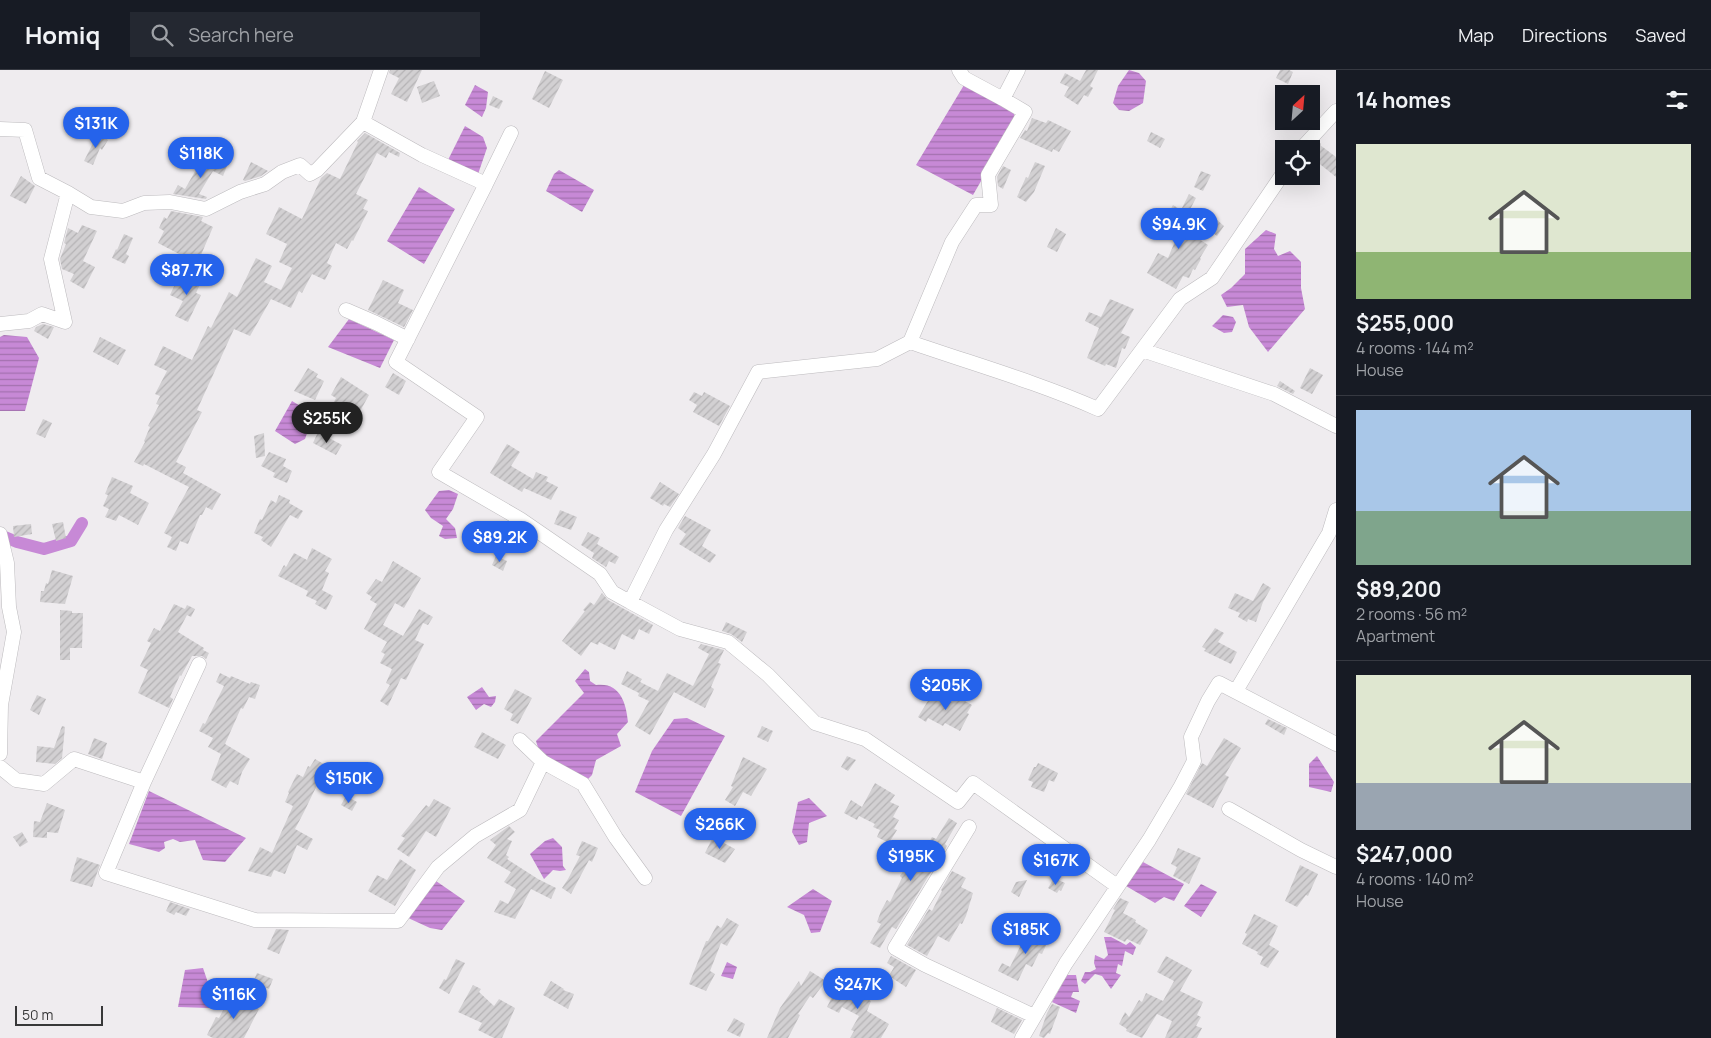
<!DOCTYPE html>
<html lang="en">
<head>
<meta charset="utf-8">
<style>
	body { margin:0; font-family:Manrope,sans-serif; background:#242831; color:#f1f3f6; height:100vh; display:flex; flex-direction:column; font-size:19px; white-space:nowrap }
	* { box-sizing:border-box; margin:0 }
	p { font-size:16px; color:#9ea1a6 }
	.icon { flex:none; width:28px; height:28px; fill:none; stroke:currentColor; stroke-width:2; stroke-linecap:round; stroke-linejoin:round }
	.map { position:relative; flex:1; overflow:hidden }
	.side { display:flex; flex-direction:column; background:#171b24; width:375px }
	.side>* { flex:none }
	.needle { width:32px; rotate:26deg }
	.buttons { position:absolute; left:1275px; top:15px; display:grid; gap:10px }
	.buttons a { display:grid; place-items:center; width:45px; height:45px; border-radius:0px; background:#171b24; box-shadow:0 5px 20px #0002; font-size:25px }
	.scale { position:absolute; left:15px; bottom:12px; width:88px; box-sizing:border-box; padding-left:5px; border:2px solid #383839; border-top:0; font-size:14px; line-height:18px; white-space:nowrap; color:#383839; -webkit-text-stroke:4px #efecef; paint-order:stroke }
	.price { position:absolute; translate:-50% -42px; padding:0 11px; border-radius:18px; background:#2563eb; color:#fff; font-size:16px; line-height:32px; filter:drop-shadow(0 1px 2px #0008) }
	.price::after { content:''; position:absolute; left:50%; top:30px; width:15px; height:11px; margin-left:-8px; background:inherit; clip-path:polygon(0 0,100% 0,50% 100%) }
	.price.on { background:#222; color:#fff }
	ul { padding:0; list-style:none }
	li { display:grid; align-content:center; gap:10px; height:265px; padding:0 20px }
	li+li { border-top:1px solid #363941 }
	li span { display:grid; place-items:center; height:155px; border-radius:0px; color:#555 }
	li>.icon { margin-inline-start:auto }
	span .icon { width:90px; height:90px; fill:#fffc; stroke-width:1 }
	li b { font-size:21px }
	h2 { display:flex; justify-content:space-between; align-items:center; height:60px; padding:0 20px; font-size:21px }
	header { display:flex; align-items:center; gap:30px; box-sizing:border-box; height:70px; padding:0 25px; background:#171b24; border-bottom:1px solid #363941 }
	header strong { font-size:24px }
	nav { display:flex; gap:28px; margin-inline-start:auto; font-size:18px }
	.search { width:350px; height:45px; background:#242831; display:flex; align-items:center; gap:12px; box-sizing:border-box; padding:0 18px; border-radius:0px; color:#9ea1a6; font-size:19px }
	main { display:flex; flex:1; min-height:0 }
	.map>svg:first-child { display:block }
</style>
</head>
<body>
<header>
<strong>Homiq</strong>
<div class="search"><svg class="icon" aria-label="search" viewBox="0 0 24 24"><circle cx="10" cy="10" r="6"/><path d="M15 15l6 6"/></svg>Search here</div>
<nav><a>Map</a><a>Directions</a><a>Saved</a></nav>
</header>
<main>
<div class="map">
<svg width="1336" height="968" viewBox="0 0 1336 968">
	<defs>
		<pattern id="water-rules" width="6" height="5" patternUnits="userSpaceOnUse" patternTransform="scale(1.25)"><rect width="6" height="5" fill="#c789d6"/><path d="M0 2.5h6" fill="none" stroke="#a371af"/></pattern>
		<pattern id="building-hatch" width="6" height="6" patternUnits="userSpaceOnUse" patternTransform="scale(1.25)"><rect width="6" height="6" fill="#d2d0d2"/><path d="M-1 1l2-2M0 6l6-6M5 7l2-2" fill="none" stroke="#b5b3b5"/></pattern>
	</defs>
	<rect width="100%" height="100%" fill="#efecef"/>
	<!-- water -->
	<path fill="url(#water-rules)" d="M 1129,0 L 1139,3 L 1146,11 L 1143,33 L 1129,41 L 1119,40 L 1113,33 L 1118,16 Z
		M 475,15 L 488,22 L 486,38 L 482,47 L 465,35 Z
		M 964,15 L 1014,42 L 1015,52 L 973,125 L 916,95 Z
		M 465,56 L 483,67 L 487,78 L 477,107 L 446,94 Z
		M 559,100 L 594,120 L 582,142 L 546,121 L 554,104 Z
		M 419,117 L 455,139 L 424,194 L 387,171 Z
		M 1266,160 L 1276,164 L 1274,179 L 1278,186 L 1290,181 L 1301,192 L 1301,218 L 1305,239 L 1268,282 L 1249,257 L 1243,235 L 1227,237 L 1221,225 L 1231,218 L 1245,204 L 1245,179 Z
		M 1223,245 L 1233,247 L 1236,252 L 1232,262 L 1224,263 L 1212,256 Z
		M 349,249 L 394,270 L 380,298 L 328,277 Z
		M 4,265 L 27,267 L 39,288 L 25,341 L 0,341 L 0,267 Z
		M 292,331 L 314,344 L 305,369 L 295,374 L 275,361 Z
		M 449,420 L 458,424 L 453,439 L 446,449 L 455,458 L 457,468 L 445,469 L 439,466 L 443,456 L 431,448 L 425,440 L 439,421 Z
		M 585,599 L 589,602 L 590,611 L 596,615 C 620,612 626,632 628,652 L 617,664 L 621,676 L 596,690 L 592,705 L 586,711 L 540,684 L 536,671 L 584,623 L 575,611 Z
		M 482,617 L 489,627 L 496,626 L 495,632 L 491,637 L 484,634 L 476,640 L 467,627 Z
		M 687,648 L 725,666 L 681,746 L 635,722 L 652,681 L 674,649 Z
		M 1317,686 L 1334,712 L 1331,722 L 1309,717 L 1309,694 Z
		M 149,721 L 246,768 L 225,792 L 203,790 L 195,770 L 180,772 L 173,769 L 164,772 L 165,778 L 159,782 L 129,774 Z
		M 809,728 L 827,746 L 809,753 L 807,772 L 799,775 L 792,762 L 798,732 Z
		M 553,768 L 562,777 L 563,796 L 566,800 L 560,801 L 553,800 L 544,809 L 530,784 L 545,771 Z
		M 1143,792 L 1184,814 L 1174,831 L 1164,827 L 1155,833 L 1126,816 Z
		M 436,811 L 465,831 L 442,860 L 430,858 L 406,847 Z
		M 1201,814 L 1217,822 L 1201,847 L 1184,836 Z
		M 813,819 L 832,831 L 820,862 L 811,863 L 804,845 L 787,837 Z
		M 1104,867 L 1111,867 L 1126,875 L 1130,872 L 1136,877 L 1133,885 L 1125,881 L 1122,896 L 1118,894 L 1116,903 L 1121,905 L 1111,919 L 1102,906 L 1095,904 L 1085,914 L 1081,911 L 1085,902 L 1090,902 L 1096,899 L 1094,893 L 1095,885 L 1104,889 L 1108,885 Z
		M 727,892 L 737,897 L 733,909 L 721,906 Z
		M 203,898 L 214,930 L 209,938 L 178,937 L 185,900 Z
		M 1067,905 L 1076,905 L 1079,922 L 1073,922 L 1071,927 L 1080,931 L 1076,943 L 1052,932 Z"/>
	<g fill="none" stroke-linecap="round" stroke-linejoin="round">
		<!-- canal -->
		<path stroke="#c789d6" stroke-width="12" d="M 0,465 L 17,472 L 44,479 L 71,471 L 82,453"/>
	</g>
	<!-- building -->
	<path fill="url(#building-hatch)" d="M 390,0 L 422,0 L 407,32 L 391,24 L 399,8 L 389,3 Z
		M 1086,0 L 1098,0 L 1090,16 L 1093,18 L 1088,27 L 1084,25 L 1078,35 L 1064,26 L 1069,17 L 1060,13 L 1065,3 L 1080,11 Z
		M 1280,0 L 1289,0 L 1293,2 L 1288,14 L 1276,8 Z
		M 545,1 L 563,10 L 549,38 L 532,29 Z
		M 434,11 L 440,26 L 422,33 L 417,17 Z
		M 493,26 L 503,31 L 499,39 L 489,35 Z
		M 1032,48 L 1046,53 L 1048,50 L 1071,61 L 1059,82 L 1053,79 L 1052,82 L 1020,68 L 1025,60 L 1027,61 Z
		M 1151,62 L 1165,69 L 1160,78 L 1147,71 Z
		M 98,63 L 108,70 L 102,80 L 100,78 L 93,95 L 84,91 Z
		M 365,63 L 400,83 L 399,87 L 389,82 L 386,88 L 377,83 L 356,124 L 368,130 L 363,139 L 368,141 L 353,171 L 352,170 L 347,179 L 336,173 L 327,193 L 332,196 L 325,210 L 312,204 L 302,223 L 299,221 L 291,238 L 271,229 L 250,266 L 234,259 L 197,340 L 202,342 L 176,392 L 186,397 L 183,403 L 221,424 L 212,440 L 206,437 L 202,445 L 200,445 L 188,474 L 180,471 L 176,481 L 167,477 L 172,467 L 164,463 L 189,417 L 144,394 L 143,396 L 134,392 L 145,372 L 144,371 L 150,357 L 148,356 L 159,335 L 156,334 L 160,326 L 155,324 L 167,301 L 154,295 L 163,276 L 192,290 L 208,256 L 211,258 L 229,222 L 237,227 L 256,188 L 272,196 L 264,212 L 281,220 L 292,198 L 279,192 L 287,174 L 266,164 L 279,137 L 302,149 L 321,108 L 327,103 L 340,109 L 358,72 L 357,71 Z
		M 1319,72 L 1321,74 L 1320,75 L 1336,87 L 1336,107 L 1316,91 L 1320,86 L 1312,80 Z
		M 208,88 L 227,96 L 223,106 L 213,101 L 199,124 L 207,127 L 206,129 L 173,124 L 178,115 L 185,119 L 197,98 L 202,100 Z
		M 251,92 L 268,101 L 261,106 L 245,111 L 243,110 Z
		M 1035,92 L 1045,96 L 1034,122 L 1026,132 L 1017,127 L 1026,107 L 1028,108 Z
		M 1003,96 L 1011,100 L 1003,119 L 998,116 L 997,107 Z
		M 1201,101 L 1211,105 L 1203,121 L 1194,117 Z
		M 21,106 L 35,116 L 26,134 L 10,126 Z
		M 1189,124 L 1196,128 L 1181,157 L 1208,175 L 1200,188 L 1201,189 L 1195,200 L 1193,199 L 1189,208 L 1183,206 L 1176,219 L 1147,203 L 1158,183 L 1168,188 L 1178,164 L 1166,159 L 1172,148 L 1167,146 L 1173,135 L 1181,140 Z
		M 171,141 L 203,147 L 201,151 L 213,157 L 195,199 L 179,191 L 181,185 L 158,173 L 164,161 L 159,158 L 164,147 L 167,149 Z
		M 1216,149 L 1224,156 L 1217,166 L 1208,159 Z
		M 82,155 L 97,161 L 83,191 L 95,197 L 84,219 L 70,211 L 74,204 L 62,199 L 60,189 L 66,174 L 64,173 L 68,158 L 78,163 Z
		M 1056,158 L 1066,164 L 1057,182 L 1047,177 Z
		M 124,164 L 133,168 L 126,184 L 129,186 L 125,194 L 112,188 L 116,179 L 117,180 Z
		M 189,203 L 202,210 L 196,223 L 201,225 L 188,252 L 175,246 L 183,231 L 170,225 L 176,212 L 182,215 Z
		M 383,210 L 404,220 L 398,233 L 413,240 L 404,257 L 368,240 Z
		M 1110,229 L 1134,239 L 1121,263 L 1130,267 L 1125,279 L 1122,278 L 1116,298 L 1106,294 L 1105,296 L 1087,288 L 1099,258 L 1085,251 L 1089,242 L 1101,247 Z
		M 43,254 L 54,257 L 48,269 L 34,261 L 36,257 Z
		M 100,267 L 126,280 L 118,295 L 93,282 Z
		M 308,298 L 318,304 L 316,307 L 324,311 L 315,330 L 294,321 Z
		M 1310,298 L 1323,305 L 1312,324 L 1300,318 Z
		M 393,303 L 406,311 L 399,325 L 385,317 Z
		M 341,307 L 369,325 L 353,354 L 337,346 L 333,354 L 325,350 L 336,328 L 331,325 Z
		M 1280,311 L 1295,321 L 1293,324 L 1277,316 Z
		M 694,322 L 702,326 L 704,322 L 730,336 L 719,356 L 693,342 L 697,335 L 689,330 Z
		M 43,349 L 52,353 L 45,368 L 36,364 Z
		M 318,362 L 342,375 L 336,385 L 313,373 Z
		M 264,363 L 265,386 L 256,388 L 254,366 Z
		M 507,374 L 520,382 L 511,396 L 533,409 L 536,402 L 548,407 L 546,411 L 558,417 L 551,430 L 524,418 L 522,422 L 490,403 Z
		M 269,382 L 286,389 L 283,396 L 292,401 L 287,413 L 273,407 L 275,403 L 261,396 Z
		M 112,407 L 133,416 L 130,423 L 149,433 L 138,455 L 119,445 L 116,451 L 105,447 L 109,439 L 103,436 L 108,425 L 105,424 Z
		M 660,412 L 679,424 L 670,437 L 664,434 L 663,436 L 650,428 Z
		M 279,425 L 290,430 L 289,433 L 303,441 L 298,449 L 290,445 L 271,477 L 261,470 L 263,467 L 254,463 L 260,449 L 262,450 L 271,430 L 276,433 Z
		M 560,440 L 577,447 L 571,460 L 554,454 Z
		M 685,446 L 711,460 L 702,476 L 716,485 L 710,493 L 679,474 L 686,464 L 678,458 Z
		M 63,452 L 66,468 L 56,471 L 52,454 Z
		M 492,453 L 504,458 L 494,479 L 482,473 Z
		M 31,454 L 32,464 L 14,467 L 13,456 Z
		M 588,462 L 600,468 L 597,474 L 619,487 L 615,494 L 609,491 L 606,497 L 592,488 L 594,483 L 581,475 Z
		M 312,478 L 332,489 L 325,501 L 329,503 L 322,520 L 333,526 L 326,540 L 315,534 L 317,531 L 306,526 L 308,521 L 278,506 L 284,495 L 286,497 L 294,483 L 307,490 Z
		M 496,486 L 507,491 L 503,501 L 492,495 Z
		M 393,491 L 421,508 L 404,538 L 395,533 L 383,555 L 403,566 L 419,539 L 433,547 L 428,555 L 423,553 L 415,570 L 424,574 L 406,610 L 401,608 L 388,636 L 380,631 L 390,615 L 386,613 L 392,599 L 380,593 L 385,584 L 381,582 L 387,572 L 364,559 L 377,534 L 370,530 L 372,527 L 366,523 L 376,509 L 382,512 Z
		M 52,500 L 73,506 L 65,534 L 40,532 L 41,521 L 44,521 L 46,513 L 48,514 Z
		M 1263,513 L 1271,518 L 1263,532 L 1256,552 L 1248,549 L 1247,552 L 1238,547 L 1240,543 L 1228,538 L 1235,523 L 1253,531 Z
		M 602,523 L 608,530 L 653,555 L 649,564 L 639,559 L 634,570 L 622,564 L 615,580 L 599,572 L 598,575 L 591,572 L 581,586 L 562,571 L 585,541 L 583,540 L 590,532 L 594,535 Z
		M 174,534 L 185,539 L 187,535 L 195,539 L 191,547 L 187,545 L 178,562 L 204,578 L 203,580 L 209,583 L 206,589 L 202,586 L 192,586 L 181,606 L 180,605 L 170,627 L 173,629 L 169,638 L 138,623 L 148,600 L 140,596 L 151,573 L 147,571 L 154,558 L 160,561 Z
		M 60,540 L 72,541 L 72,543 L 83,543 L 82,578 L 70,578 L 70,590 L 60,590 Z
		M 726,552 L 747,562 L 742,572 L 731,564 L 719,560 L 722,561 Z
		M 1215,558 L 1224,563 L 1218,572 L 1237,582 L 1231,594 L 1204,581 L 1206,579 L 1202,577 Z
		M 701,574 L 724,580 L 718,593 L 721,594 L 711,617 L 714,619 L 705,638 L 674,622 L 650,665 L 635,656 L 649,631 L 638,626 L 639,623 L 621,614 L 627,601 L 642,609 L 640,612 L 658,621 L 667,603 L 693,616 L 709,584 L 698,578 Z
		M 220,603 L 230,608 L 231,606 L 250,614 L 251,612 L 260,615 L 255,629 L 249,627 L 243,639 L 241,638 L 225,674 L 250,689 L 242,702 L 238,715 L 230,711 L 226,718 L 211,710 L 221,684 L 208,677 L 213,668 L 199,661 L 203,653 L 205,654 L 224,616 L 216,612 Z
		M 515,619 L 532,628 L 518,654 L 510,650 L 513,644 L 504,639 Z
		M 934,621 L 952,632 L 956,626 L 972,635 L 967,643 L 969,644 L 960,661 L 945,653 L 943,656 L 928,648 L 926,652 L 918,647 Z
		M 37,625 L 46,629 L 39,645 L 30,640 Z
		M 1268,649 L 1287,658 L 1284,665 L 1265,654 Z
		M 62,656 L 65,657 L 62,688 L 55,694 L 36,692 L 37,676 L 54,678 Z
		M 762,656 L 773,661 L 768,672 L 757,667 Z
		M 482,662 L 506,675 L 498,689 L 474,677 Z
		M 94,668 L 107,673 L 102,689 L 88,684 Z
		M 1224,668 L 1241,678 L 1225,705 L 1229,707 L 1213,738 L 1186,724 L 1202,693 L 1207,696 Z
		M 847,686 L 856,690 L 848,701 L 841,697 Z
		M 743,687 L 767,699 L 751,726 L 743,722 L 735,736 L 725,730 L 733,717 L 731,716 Z
		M 315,689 L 345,706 L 337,720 L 319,711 L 304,742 L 295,759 L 313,769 L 307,780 L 297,775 L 285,804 L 274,800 L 271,807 L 248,801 L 260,777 L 272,783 L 293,736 L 285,732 L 289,723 L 288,722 L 297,704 L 303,707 L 308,696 L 310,697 Z
		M 1038,693 L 1058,703 L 1054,712 L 1049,710 L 1044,722 L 1031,717 L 1033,712 L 1028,710 L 1034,697 L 1036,697 Z
		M 875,713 L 895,725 L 890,732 L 899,736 L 893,747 L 899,750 L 894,759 L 897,760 L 889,773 L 877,767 L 880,760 L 873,757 L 875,754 L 859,746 L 857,750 L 844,743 L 851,730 L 862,737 Z
		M 346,726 L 357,732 L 352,741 L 341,735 Z
		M 434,729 L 451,738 L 436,767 L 426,761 L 409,787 L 397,779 L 405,768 L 401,766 L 426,735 L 429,737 Z
		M 47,733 L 65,740 L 58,763 L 47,762 L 47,768 L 33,767 L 34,751 L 40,752 Z
		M 949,748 L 957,753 L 945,774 L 947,776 L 896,859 L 892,857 L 880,878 L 870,873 L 881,854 L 877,852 L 881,841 L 887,830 L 890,832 L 902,808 L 900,806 L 904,800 L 890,792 L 895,784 L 910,793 L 918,778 L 924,781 L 932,767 L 936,769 Z
		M 509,756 L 515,762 L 507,769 L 512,771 L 506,785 L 509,787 L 507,789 L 538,809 L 556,818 L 551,829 L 531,819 L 515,849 L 494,842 L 500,830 L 508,834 L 516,819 L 504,812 L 511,802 L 487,788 L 496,775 L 490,770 Z
		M 22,762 L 28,772 L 20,777 L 13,767 Z
		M 713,767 L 735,779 L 725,793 L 705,783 Z
		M 582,771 L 598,778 L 592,792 L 589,790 L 571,824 L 562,818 L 568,809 L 580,786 L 576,785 Z
		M 1178,778 L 1201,788 L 1189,814 L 1173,806 L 1177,797 L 1171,794 Z
		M 77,787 L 100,795 L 92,817 L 70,811 Z
		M 400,789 L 416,800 L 395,836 L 368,821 L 377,805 L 387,810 Z
		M 1300,795 L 1318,804 L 1308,826 L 1306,825 L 1297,837 L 1285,831 Z
		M 952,801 L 966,808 L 961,817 L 973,823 L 966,846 L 962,854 L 960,853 L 949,872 L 938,866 L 927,886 L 907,875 L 929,839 L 932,841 L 942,821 L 941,820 Z
		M 1054,808 L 1065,813 L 1061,821 L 1059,820 L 1057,823 L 1048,818 Z
		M 1027,810 L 1019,827 L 1011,822 L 1016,812 Z
		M 1120,828 L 1129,832 L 1123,843 L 1136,850 L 1135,852 L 1148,860 L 1140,875 L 1127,869 L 1125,872 L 1104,862 L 1115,840 L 1113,839 Z
		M 170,832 L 190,839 L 186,846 L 176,842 L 174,845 L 166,841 Z
		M 1254,844 L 1278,856 L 1269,875 L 1279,881 L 1268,898 L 1260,894 L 1263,887 L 1257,884 L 1258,882 L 1242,874 L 1247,864 L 1245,863 Z
		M 727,848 L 739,855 L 727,876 L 721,873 L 710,901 L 715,904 L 706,921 L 689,914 L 706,871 L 708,871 L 717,855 L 721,858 Z
		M 276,859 L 289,860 L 279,884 L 267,879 Z
		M 1029,859 L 1049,869 L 1042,884 L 1039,883 L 1032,897 L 1026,894 L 1018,911 L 998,901 L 1002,893 L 1010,897 Z
		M 891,886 L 916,900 L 906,917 L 889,906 L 894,897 L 887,893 Z
		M 1166,886 L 1192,900 L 1180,921 L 1203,932 L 1197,945 L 1201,947 L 1196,956 L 1202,958 L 1197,968 L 1165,968 L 1172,951 L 1157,944 L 1142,968 L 1126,961 L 1127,959 L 1119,954 L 1125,942 L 1129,947 L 1139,930 L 1142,932 L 1146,923 L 1163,931 L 1174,911 L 1157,902 Z
		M 456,889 L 465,893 L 449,924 L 439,918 L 444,909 L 446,910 Z
		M 810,901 L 826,911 L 813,928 L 810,926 L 798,944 L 800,945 L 788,968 L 767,968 L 780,938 L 799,911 L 801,916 Z
		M 257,903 L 273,909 L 269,919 L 253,912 Z
		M 856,907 L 866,912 L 859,926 L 871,931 L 867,941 L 889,954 L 881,968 L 850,968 L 854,961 L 851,960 L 859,946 L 842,937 L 839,943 L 827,937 L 841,909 L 851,916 Z
		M 551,911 L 564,919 L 563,920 L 574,924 L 568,939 L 543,925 Z
		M 473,915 L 481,919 L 479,922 L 494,936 L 499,929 L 515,938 L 502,968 L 494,968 L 478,960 L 482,953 L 458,942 Z
		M 231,925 L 259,939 L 244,968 L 213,968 L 207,965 L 216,947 L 219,948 Z
		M 1052,934 L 1060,937 L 1050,964 L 1048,963 L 1044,968 L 1039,966 L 1047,943 Z
		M 997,938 L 1022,950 L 1014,964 L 991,952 Z
		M 734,948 L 745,954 L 740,967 L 727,961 Z"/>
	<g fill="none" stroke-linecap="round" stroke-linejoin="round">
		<defs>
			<path id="street" d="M 959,0 L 964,8 L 1003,29
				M 1018,0 L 1003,29 L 1025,42 L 988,105 L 991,135 L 976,135 L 952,172 L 910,272 C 973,294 1037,312 1098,339 L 1180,229 L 1212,208 L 1284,102
				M 363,52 L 381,0
				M 0,59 L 25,60 L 39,108 L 68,123 L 91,137 L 123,141 L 144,133 L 170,132 L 206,139 L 240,122 L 265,114 L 282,102 L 300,95 L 310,104 L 317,100 L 363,52 L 422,85 L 486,114 L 396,292 L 477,347 L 439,402 L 520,449 L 600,504 L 612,522 L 630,532 L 666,460 L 714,384 L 758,302 L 877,289 L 910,272
				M 1301,79 L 1336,41
				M 486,114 L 511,63
				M 346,240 L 376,253 L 408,269
				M 0,254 L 29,251 L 42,244 L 65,252 L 51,189 L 68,123
				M 1142,280 L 1274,324 L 1336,356
				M 0,464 L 7,493 L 9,537 L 14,562 L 1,635 L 0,684
				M 630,532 L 680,559 L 728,572 L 768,605 L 815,653 L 865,669 L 958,732 L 973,713 L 1117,816
				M 1236,621 L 1329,463 L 1336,440
				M 543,692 L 583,714 L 616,768 L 645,808
				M 0,697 L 16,710 L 44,714 L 74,689 L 144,712 L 199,594 L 144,712 L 106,803 L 255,850 L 398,851 L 438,797 L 475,766 L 520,740 L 543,692 L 520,670
				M 1229,739 L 1301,780 L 1336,797
				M 969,757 L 895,878 L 925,895 L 1034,946
				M 1022,968 L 1066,893 L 1149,770 L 1181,716 L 1194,691 L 1191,667 L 1208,631 L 1219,613 L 1336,674"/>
		</defs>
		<!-- street casing -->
		<use href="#street" stroke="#bdbbbe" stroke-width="15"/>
		<!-- street -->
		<use href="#street" stroke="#fff" stroke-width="14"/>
	</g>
</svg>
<div class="buttons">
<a><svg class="needle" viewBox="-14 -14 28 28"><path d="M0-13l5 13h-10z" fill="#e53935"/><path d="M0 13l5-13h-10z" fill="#9ea1a6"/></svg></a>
<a><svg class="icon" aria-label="locate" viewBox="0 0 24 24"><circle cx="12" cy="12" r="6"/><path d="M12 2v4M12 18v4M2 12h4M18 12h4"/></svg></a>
</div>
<div class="scale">50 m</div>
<b class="price" style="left:96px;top:79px">$131K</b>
<b class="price" style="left:201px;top:109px">$118K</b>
<b class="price" style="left:1179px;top:180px">$94.9K</b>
<b class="price" style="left:187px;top:226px">$87.7K</b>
<b class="price on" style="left:327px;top:374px">$255K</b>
<b class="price" style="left:500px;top:493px">$89.2K</b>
<b class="price" style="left:946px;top:641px">$205K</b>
<b class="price" style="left:349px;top:734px">$150K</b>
<b class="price" style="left:720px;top:780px">$266K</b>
<b class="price" style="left:911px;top:812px">$195K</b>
<b class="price" style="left:1056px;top:816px">$167K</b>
<b class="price" style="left:1026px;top:885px">$185K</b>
<b class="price" style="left:858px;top:940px">$247K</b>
<b class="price" style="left:234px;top:950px">$116K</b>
</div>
<section class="side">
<h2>14 homes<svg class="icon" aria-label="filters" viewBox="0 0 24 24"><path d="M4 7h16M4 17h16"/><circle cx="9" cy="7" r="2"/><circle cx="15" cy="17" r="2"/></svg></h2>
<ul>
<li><span style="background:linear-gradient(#dfe7d0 70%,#8fb573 0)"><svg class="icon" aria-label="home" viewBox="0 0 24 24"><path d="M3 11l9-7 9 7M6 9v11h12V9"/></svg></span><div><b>$255,000</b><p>4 rooms · 144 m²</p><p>House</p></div></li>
<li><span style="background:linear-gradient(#a9c7e8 65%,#7fa58c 0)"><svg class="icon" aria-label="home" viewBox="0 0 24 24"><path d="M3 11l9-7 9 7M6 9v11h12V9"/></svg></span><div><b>$89,200</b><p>2 rooms · 56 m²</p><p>Apartment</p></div></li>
<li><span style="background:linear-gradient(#dfe7d0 70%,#9aa5b1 0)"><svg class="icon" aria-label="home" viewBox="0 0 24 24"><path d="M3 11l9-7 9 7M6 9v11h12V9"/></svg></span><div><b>$247,000</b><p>4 rooms · 140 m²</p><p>House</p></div></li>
</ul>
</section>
</main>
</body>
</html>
